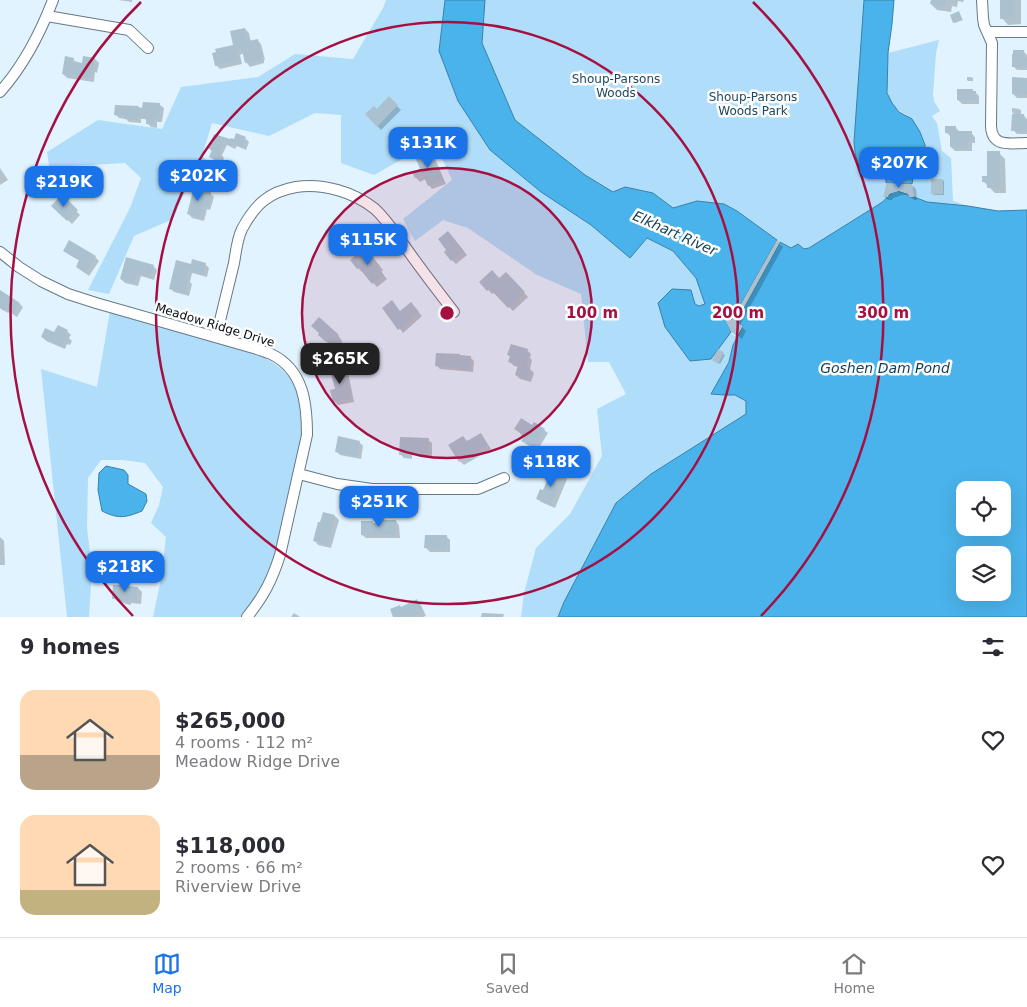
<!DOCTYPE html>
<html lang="en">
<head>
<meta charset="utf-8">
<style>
	body { margin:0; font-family:"DejaVu Sans",sans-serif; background:#f7f7f7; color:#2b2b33; height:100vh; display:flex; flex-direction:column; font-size:19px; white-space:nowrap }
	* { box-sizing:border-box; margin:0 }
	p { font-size:16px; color:#7c7c81 }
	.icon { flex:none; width:28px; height:28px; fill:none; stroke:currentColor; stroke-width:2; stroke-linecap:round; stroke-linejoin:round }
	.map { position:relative; height:617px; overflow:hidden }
	.drawer { display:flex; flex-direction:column; background:#fff; flex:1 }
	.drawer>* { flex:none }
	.controls { position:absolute; left:956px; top:481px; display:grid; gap:10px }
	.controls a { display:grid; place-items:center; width:55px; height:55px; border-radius:10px; background:#fff; box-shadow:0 5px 20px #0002; font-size:25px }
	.price { position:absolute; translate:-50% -42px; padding:0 11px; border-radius:10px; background:#1a73e8; color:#fff; font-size:16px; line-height:32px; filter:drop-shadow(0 1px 2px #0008) }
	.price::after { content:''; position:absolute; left:50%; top:30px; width:15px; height:11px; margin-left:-8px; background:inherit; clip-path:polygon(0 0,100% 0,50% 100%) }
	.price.current { background:#222; color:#fff }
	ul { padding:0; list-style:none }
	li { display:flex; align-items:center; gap:15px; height:125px; padding:0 20px }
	li span { display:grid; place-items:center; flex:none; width:140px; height:100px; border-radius:15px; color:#555 }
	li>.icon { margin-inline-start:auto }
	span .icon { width:60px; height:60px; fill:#fffc; stroke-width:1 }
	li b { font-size:21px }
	h2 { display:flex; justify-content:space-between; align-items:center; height:60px; padding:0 20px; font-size:21px }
	.tabs { display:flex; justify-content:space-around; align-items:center; height:70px; border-top:1px solid #e1e1e2; background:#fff; font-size:14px; color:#7c7c81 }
	.tabs a { display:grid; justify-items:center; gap:2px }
	.tabs .current { color:#1a73e8 }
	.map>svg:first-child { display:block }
</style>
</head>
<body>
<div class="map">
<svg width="1027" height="617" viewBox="0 0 1027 617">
	<rect width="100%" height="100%" fill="#e1f3ff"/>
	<!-- green -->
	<path fill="#b0ddf9" d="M 386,0 L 445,0 L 439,51 L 458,101 L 490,150 L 541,192 L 591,225 L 630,258 L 647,238 L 673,251 L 696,278 L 705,304 L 699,306 L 695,304 L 665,327 L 690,361 L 711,359 L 730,333 L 737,337 L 733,345 L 729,362 L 711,394 L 725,395 L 735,395 L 746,401 L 746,414 L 651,474 L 616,503 L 564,602 L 558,617 L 521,617 L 524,593 L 536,548 L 570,514 L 602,456 L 597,409 L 626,394 L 609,362 L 588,362 L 581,294 L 537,275 L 468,228 L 443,220 L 415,241 L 403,219 L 452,180 L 434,141 L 374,175 L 341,163 L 341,115 L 315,113 L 269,136 L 212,123 L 202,156 L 232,182 L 192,176 L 173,219 L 134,236 L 109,294 L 88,290 L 130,208 L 141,178 L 125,163 L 70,166 L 50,172 L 47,152 L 98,120 L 162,129 L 181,87 L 258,77 L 295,54 L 353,59 L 383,8 Z
		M 485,0 L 864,0 L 854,142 L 856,158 L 884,176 L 886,181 L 883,196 L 888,197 L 881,203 L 809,248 L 804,249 L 798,244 L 791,248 L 777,240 L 737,211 L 724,204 L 697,201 L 673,208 L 653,193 L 625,187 L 613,192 L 585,175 L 515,120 L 482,43 Z
		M 939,40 L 936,53 L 933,95 L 934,101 L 940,111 L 932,116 L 937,123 L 942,151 L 951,158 L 953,201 L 968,206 L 927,202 L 914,197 C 912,185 911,181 919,171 L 907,115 C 879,103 889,77 888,53 Z
		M 110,311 L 261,356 C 279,365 293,376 299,396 C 308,430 293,479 285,513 C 280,534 276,556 267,575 C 260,591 251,604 241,617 L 153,617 L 161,579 L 166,537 L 151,523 L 159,505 L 163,487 L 145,463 L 123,460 L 101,460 L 88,478 L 87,528 L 92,569 L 89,617 L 67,617 L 41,369 L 97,387 Z"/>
	<!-- water -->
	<path fill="#4ab3eb" stroke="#3681aa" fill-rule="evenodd" d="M 445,0 L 485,0 L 482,43 L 515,120 L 585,175 L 613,192 L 625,187 L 653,193 L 673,208 L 697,201 L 724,204 L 737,211 L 777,240 L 732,320 L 724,315 L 731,332 L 711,359 L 690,361 L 665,327 L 658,303 L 672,289 L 691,290 L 695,304 L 699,306 L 705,304 L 696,278 L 673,251 L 647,238 L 630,258 L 591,225 L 541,192 L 490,150 L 458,101 L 439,51 Z
		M 864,0 L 894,0 L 892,24 L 888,53 L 887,93 L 892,103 L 899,112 L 912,119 L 920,132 L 925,145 L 923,161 L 919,171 L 913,178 L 912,184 L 886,183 L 886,180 L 884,177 C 859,176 856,164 854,142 Z
		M 897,191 L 901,192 L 908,194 L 909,197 L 914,197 L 927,202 L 968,206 L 998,211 L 1027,210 L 1027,617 L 558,617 L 564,602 L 616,503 L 651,474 L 746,414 L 746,401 L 735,395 L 725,395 L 711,394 L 729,362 L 733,345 L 743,326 L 736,322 L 780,242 L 791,248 L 798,244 L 804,249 L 809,248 L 881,203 C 889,197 886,195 897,191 ZM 965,490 L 1002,490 L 1002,528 L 965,528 ZM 965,555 L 1002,555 L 1002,592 L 965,592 Z
		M 106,466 L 124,470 L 128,475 L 128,484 L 146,494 L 147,501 L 142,511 C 125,518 118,519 102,511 L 98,490 L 99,473 Z"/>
	<!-- shadow -->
	<path fill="#0003" d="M 118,0 L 132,0 L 132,2 Z
		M 932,0 L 964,0 L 963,2 L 958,1 L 957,7 L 952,6 L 951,12 L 937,10 L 931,4 Z
		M 1001,0 L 1021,0 L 1021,24 L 1008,25 L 1002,18 Z
		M 959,13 L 963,20 L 955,23 L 954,22 Z
		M 245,29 L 249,33 L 251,42 L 257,40 L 261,44 L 265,60 L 264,60 L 264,63 L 250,67 L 247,63 L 244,53 L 240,55 L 242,64 L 220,69 L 216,65 L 235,45 Z
		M 1023,51 L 1027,55 L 1027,70 L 1017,70 L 1013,66 Z
		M 73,59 L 77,63 L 83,64 L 95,59 L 99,63 L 97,73 L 95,72 L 94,82 L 67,78 L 63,74 Z
		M 967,77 L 971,77 L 973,78 L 973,81 L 968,81 L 967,80 Z
		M 1027,79 L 1027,98 L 1017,98 L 1013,94 Z
		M 975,92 L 979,96 L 979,104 L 962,104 L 958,100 Z
		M 389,98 L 401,110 L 381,130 L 366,114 L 376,110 Z
		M 160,105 L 164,108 L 162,122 L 157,122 L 157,128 L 151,127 L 147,123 L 147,121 L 145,119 L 141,119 L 141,123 L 129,122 L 126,119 L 119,118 L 115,114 L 138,107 L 140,109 Z
		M 1012,108 L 1019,109 L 1021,110 L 1021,116 L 1024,116 L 1027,119 L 1027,134 L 1017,134 L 1013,130 L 1015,115 L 1012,112 Z
		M 955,127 L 959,131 L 971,133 L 975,137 L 975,143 L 972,143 L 972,151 L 955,151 L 951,147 L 950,136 L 947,133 Z
		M 215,135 L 234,141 L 245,138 L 249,142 L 246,150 L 237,146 L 235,149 L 227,145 L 222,155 L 224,158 L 222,164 L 214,160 L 210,156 L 212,151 L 209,148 Z
		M 430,152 L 434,156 L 446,184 L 432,189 L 429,185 L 426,179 L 420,182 L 416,178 L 414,173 L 422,169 Z
		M 999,153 L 1005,159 L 1006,193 L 995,193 L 983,181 L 989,177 Z
		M 0,168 L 8,180 L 0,185 Z
		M 943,180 L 944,181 L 944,195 L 934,195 L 933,194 Z
		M 887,185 L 912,185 L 916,189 L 917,200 L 914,200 L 911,197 L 906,195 L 902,195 L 893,198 L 892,200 L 888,200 L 884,196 Z
		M 210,193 L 214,197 L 210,210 L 207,209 L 204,221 L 192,218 L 189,214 Z
		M 62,196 L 80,215 L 72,224 L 53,206 Z
		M 448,232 L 467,255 L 456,264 L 452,260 Z
		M 779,243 L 783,247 L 740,325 L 746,331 L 742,339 L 732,331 L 733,322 Z
		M 65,250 L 95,257 L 99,261 L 89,276 L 77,267 L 80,261 L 68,254 Z
		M 369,253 L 383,270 L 381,272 L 387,279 L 377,287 L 363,271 L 362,272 L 358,268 Z
		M 205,264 L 209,268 L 207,277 L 192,273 L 190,282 L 192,284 L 189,296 L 174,292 L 170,288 L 192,266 Z
		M 153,266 L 157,270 L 154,280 L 141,276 L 138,286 L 125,283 L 121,279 Z
		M 506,274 L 528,297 L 513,311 L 495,292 L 492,294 L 481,282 L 499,280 Z
		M 0,291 L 20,304 L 23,307 L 17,317 L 9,312 L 8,313 L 0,308 Z
		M 414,307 L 422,316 L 403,333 L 384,308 L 400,312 Z
		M 67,331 L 71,335 L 69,338 L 72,341 L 70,345 L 67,344 L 65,349 L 46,341 L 42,337 Z
		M 320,335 L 337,335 L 341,339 L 345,351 L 335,354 L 332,350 L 330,344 Z
		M 527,350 L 531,354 L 530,358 L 532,360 L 530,369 L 534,373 L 531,382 L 520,379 L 516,375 L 519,367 L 514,366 L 510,362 L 511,357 L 509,355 Z
		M 719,351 L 725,355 L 720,364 L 715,361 Z
		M 470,357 L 474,361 L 473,372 L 440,369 L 436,365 Z
		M 344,368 L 348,372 L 354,402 L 338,405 L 334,401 L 336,390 Z
		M 532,427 L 544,430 L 548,433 L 537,451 L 523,441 L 525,438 L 516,429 Z
		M 481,434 L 491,449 L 464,465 L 460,461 L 468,442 Z
		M 428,440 L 432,443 L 432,456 L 412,455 L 412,459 L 404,458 L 400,454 Z
		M 359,442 L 363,446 L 361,459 L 340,455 L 336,451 Z
		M 563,475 L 567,479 L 555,508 L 541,502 L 537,498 L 544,491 Z
		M 335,516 L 339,520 L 331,548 L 318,545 L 315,541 Z
		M 396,521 L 399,525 L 400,538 L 366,538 L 362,535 L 372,522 L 374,524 Z
		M 446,536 L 450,540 L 450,552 L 430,552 L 426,548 Z
		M 0,537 L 4,541 L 5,565 L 0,565 Z
		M 138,588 L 142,592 L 141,604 L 131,603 L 131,605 L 126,604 L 124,603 L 118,602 L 114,598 Z
		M 417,601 L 421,605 L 426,616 L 423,617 L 395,617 L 401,608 Z
		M 294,613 L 300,617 L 291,617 Z"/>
	<!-- building -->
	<path fill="#abc1d0" d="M 931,0 L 946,0 L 945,7 L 930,4 Z
		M 1000,0 L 1015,0 L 1015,19 L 1000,19 Z
		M 959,11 L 962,19 L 953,23 L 950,15 Z
		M 245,28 L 248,41 L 258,39 L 262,56 L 260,56 L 261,60 L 245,63 L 242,50 L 237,51 L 239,60 L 215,66 L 212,53 L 216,52 L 215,49 L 233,45 L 230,31 Z
		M 1013,50 L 1024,50 L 1024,57 L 1027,57 L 1027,67 L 1012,67 L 1012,54 L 1013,54 Z
		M 65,56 L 74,58 L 73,61 L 82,63 L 83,56 L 95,58 L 94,69 L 91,69 L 90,78 L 62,74 Z
		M 1012,77 L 1027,78 L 1027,95 L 1012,94 Z
		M 957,89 L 973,89 L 973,91 L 976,91 L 976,100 L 957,100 Z
		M 389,96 L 398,105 L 377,127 L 365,114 L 374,106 L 377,109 Z
		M 143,102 L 160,103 L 159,119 L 154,118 L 153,124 L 146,124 L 146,118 L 141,117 L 141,116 L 138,115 L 137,120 L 124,119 L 124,116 L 114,115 L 115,105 L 139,106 L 138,107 L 142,108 Z
		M 1012,114 L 1024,114 L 1024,119 L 1027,119 L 1027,131 L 1011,131 Z
		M 945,126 L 956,126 L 956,131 L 972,131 L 972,140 L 968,140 L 968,148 L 950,147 L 950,133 L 945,133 Z
		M 236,133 L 246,137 L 242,147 L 233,143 L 231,146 L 223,142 L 219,152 L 221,153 L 218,161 L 209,157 L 212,150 L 208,148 L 214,134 L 230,139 L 231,138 L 234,139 Z
		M 430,150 L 443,180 L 428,186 L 423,175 L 415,178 L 412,172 L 420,169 L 415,157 Z
		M 987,151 L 1000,151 L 1000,188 L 987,188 L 987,182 L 982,182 L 982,176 L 987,176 Z
		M 931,179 L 943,179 L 943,194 L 931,194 Z
		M 886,183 L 912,184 L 914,197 L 909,197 L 908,194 L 899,191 L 889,194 L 888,197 L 883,197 Z
		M 194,187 L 211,192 L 207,207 L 203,206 L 200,218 L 187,214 Z
		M 62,194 L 78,210 L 67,221 L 51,206 Z
		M 448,231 L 464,251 L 451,261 L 444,252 L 446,250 L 438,239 Z
		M 69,240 L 96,256 L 85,273 L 76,267 L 79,260 L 63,251 Z
		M 777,240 L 780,242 L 736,322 L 743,326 L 737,336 L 731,332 L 723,315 L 732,320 Z
		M 365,248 L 380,266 L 378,267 L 384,275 L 372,284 L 359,268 L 357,269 L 350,260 Z
		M 126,257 L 154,265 L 150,277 L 137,273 L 134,283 L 120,279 Z
		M 192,259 L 206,263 L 203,274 L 188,270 L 186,279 L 188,279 L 185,293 L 169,289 L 176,260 L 191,264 Z
		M 492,270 L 499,278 L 506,272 L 525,292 L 508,308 L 490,289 L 487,291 L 479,282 Z
		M 0,290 L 20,303 L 13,314 L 5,309 L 4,311 L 0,308 Z
		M 392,300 L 400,311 L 411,302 L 419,312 L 398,330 L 382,308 Z
		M 319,317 L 338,334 L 342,347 L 330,351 L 327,341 L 326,342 L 318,335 L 319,333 L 311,326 Z
		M 58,325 L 68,330 L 66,334 L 69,336 L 66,343 L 63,341 L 61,346 L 41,337 L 45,328 L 54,332 Z
		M 511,344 L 528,349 L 526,354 L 529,355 L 526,367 L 530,368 L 527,379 L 515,375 L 518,365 L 508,362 L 510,356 L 507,355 Z
		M 718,349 L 724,352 L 718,364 L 712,360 Z
		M 436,353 L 460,354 L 460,355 L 471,356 L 469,369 L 435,366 Z
		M 344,367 L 351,398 L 333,402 L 330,390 L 335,389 L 330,370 Z
		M 521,418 L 532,425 L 534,422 L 545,429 L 533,448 L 521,441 L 524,437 L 521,436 L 522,434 L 514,429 Z
		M 481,433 L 488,445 L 459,462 L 448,445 L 463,436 L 467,441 Z
		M 338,436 L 360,441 L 357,456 L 335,452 Z
		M 400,437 L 429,438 L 428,453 L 408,452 L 408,455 L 399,455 Z
		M 552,469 L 564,474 L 551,505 L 536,499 L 540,489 L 543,490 Z
		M 323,512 L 335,515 L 328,545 L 313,541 L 318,522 L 320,522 Z
		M 378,520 L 396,520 L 396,535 L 361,535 L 361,521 L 373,521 L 373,523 L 378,523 Z
		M 425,535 L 447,535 L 446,549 L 424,548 Z
		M 113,585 L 128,585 L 128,586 L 138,587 L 137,600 L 128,600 L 128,601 L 121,601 L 121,599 L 112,599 Z
		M 417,599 L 423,612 L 411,617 L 393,617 L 390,609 L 400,605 L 401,607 Z
		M 482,613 L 504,614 L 503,617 L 481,617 Z"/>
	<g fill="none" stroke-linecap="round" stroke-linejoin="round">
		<defs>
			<path id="minor" d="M 982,0 L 983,18 L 984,25 L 992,43 L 991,126 C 992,148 1010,143 1027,143
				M 47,16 L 129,30 L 148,48
				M 987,32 L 1027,32
				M 0,92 C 24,65 40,34 53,0
				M 0,252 L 19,267 L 41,281 L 68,294 L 96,303 L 257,349 C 262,351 267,352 271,354 C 304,370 307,404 307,435 L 280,555 C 272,580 264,596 247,617
				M 216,337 C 222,312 228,287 234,263 C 236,252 237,239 242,229 C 255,205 268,192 296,187 C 323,183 354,192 375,209 C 386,219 395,233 404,245 C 420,268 437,290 454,312
				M 299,474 L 337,484 L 372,489 L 478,489 L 504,478"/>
		</defs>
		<!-- minor casing -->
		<use href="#minor" stroke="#657986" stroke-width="12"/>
		<!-- minor -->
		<use href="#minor" stroke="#fff" stroke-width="10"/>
	</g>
	<!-- distance rings -->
	<circle cx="447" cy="313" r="145" fill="#a60f41" fill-opacity=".12"/>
	<g fill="none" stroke="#a60f41" stroke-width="2.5">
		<circle cx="447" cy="313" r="145"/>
		<circle cx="447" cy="313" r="291"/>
		<path d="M133 616A436 436 0 0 1 141 2M753 2A436 436 0 0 1 761 616"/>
	</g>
	<g text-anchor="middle" stroke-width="5" stroke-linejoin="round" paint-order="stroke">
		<!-- park labels -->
		<g font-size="12" fill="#1d4860" stroke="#fdfdfd">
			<text x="616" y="83">Shoup-Parsons<tspan x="616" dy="14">Woods</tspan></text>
			<text x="753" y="101">Shoup-Parsons<tspan x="753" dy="14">Woods Park</tspan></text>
		</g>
		<!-- street labels -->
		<g font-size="12" fill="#060d12" stroke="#fdfdfd">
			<text transform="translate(215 325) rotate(17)" y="4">Meadow Ridge Drive</text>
		</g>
		<!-- water labels -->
		<g font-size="14" font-style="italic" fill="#123e55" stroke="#fdfdfd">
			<text transform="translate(675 233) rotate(24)" y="5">Elkhart River</text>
			<text x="885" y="373">Goshen Dam Pond</text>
		</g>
	</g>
	<circle cx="447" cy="313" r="8" fill="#a60f41" stroke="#fdfdfd" stroke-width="2.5"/>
	<g font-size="15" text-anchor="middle" font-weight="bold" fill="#a60f41" stroke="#fdfdfd" stroke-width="5" stroke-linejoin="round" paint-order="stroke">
		<text x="592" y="318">100 m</text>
		<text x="738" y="318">200 m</text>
		<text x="883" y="318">300 m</text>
	</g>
</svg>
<div class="controls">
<a><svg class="icon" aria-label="locate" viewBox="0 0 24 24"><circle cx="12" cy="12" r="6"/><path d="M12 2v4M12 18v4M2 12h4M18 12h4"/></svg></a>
<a><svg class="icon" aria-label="layers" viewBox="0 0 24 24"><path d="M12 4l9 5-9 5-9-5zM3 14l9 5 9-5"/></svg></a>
</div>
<b class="price" style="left:428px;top:169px">$131K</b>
<b class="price" style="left:899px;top:189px">$207K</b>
<b class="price" style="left:198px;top:202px">$202K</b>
<b class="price" style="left:64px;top:208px">$219K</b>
<b class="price" style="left:368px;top:266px">$115K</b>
<b class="price current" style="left:340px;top:385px">$265K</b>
<b class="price" style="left:551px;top:488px">$118K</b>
<b class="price" style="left:379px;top:528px">$251K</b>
<b class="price" style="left:125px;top:593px">$218K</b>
</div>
<section class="drawer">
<h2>9 homes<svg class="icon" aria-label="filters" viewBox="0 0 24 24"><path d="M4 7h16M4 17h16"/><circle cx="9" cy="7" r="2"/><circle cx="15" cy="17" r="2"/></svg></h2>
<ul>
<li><span style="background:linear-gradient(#ffd9b3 65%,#b9a48a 0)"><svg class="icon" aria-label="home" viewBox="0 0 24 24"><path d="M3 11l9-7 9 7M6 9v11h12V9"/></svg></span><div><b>$265,000</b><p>4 rooms · 112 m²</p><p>Meadow Ridge Drive</p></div><svg class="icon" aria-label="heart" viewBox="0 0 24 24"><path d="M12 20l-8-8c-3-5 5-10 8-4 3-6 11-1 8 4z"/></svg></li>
<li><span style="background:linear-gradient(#ffd9b3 75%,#c2b280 0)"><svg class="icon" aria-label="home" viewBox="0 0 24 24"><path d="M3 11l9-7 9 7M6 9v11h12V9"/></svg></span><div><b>$118,000</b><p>2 rooms · 66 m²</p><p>Riverview Drive</p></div><svg class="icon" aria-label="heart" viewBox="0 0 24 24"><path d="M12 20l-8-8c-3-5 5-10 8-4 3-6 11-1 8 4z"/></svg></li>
</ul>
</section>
<nav class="tabs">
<a class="current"><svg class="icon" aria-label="map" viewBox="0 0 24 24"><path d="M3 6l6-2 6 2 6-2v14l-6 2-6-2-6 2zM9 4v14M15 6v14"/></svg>Map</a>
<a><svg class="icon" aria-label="saved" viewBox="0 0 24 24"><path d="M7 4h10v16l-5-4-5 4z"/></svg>Saved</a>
<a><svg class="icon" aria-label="home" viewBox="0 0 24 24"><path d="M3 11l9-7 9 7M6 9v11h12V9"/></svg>Home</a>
</nav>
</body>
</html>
